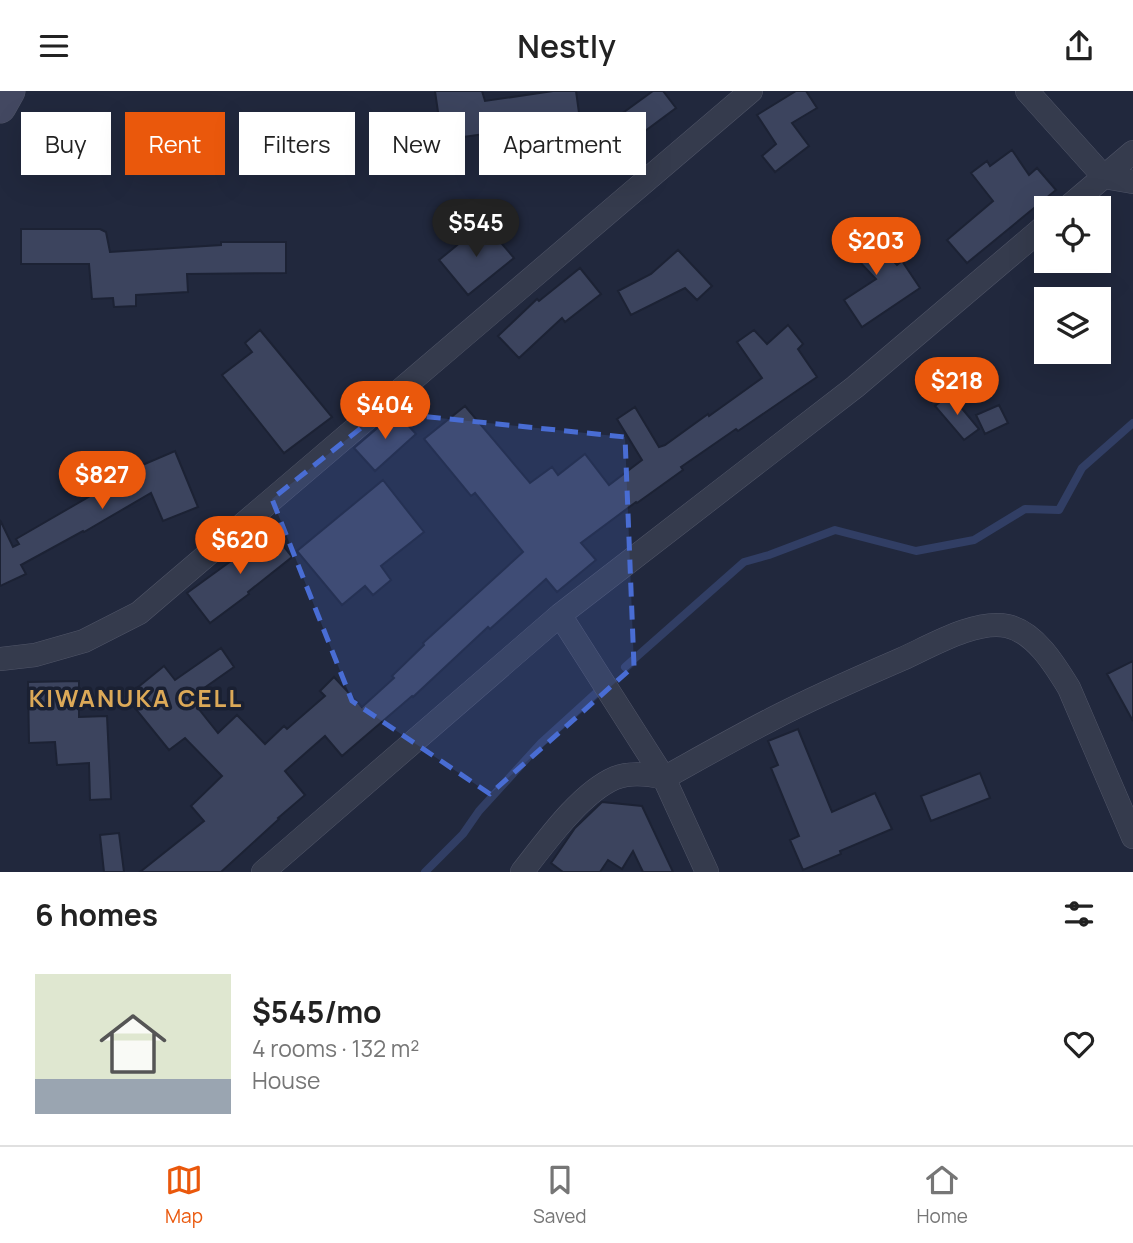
<!DOCTYPE html>
<html lang="en">
<head>
<meta charset="utf-8">
<style>
	body { margin:0; font-family:Manrope,sans-serif; background:#f6f6f6; color:#222; height:100vh; display:flex; flex-direction:column; font-size:26px; white-space:nowrap }
	* { box-sizing:border-box; margin:0 }
	p { font-size:23px; color:#767676 }
	.icon { flex:none; width:38px; height:38px; fill:none; stroke:currentColor; stroke-width:2; stroke-linecap:round; stroke-linejoin:round }
	.map { position:relative; height:781px; overflow:hidden }
	.sheet { display:flex; flex-direction:column; background:#fff; flex:1 }
	.sheet>* { flex:none }
	.banner { position:absolute; left:21px; top:21px; width:700px; height:63px; display:flex; gap:14px }
	.controls { position:absolute; left:1034px; top:105px; display:grid; gap:14px }
	.controls a { display:grid; place-items:center; width:77px; height:77px; border-radius:0px; background:#fff; box-shadow:0 7px 28px #0002; font-size:35px }
	.price { position:absolute; translate:-50% -60px; padding:0 16px; border-radius:24px; background:#ea580c; color:#fff; font-size:23px; line-height:46px; filter:drop-shadow(0 2px 4px #0008) }
	.price::after { content:''; position:absolute; left:50%; top:42px; width:21px; height:16px; margin-left:-10px; background:inherit; clip-path:polygon(0 0,100% 0,50% 100%) }
	.price.on { background:#222; color:#fff }
	ul { padding:0; list-style:none }
	li { display:flex; align-items:center; gap:21px; height:175px; padding:0 35px }
	li span { display:grid; place-items:center; flex:none; width:196px; height:140px; border-radius:0px; color:#555 }
	li>.icon { margin-inline-start:auto }
	span .icon { width:84px; height:84px; fill:#fffc; stroke-width:1 }
	li b { font-size:30px }
	h2 { display:flex; justify-content:space-between; align-items:center; height:84px; padding:0 35px; font-size:30px }
	.pill { padding:0 24px; border-radius:0px; background:#fff; box-shadow:0 7px 28px #0002; font-size:24px; line-height:63px }
	.pill.on { background:#ea580c; color:#fff }
	header { display:flex; justify-content:space-between; align-items:center; height:91px; padding:0 35px; background:#fff; font-size:32px; font-weight:600 }
	.tab-bar { display:flex; justify-content:space-around; align-items:center; height:98px; border-top:2px solid #e0e0e0; background:#fff; font-size:19px; color:#767676 }
	.tab-bar a { display:grid; justify-items:center; gap:4px }
	.tab-bar .on { color:#ea580c }
	.map>svg:first-child { display:block }
</style>
</head>
<body>
<header><svg class="icon" aria-label="menu" viewBox="0 0 24 24"><path d="M4 6h16M4 12h16M4 18h16"/></svg>Nestly<svg class="icon" aria-label="share" viewBox="0 0 24 24"><path d="M12 15V3M7 8l5-5 5 5M5 13v7h14v-7"/></svg></header>
<div class="map">
<svg width="1133" height="781" viewBox="0 0 1133 781">
	<rect width="100%" height="100%" fill="#21283d"/>
	<g fill="none" stroke-linecap="round" stroke-linejoin="round">
		<!-- stream -->
		<path stroke="#313e64" stroke-width="8" d="M 625,576 L 744,471 L 769,464 L 835,439 L 916,460 L 974,449 L 1025,418 L 1059,419 L 1082,377 L 1133,332
			M 425,781 L 463,743 L 479,720 L 541,652 L 596,602"/>
	</g>
	<!-- building -->
	<path fill="#3c445e" stroke="#1c2234" stroke-width="2" d="M 435,0 L 482,0 L 485,10 L 553,0 L 576,0 L 580,29 L 530,36 L 531,44 L 507,47 L 505,40 L 442,49 Z
		M 653,0 L 663,0 L 676,17 L 637,46 L 620,24 Z
		M 796,0 L 806,0 L 817,17 L 792,32 L 809,55 L 775,81 L 762,65 L 776,53 L 757,24 Z
		M 1012,59 L 1029,84 L 1037,77 L 1056,99 L 967,172 L 947,149 L 993,110 L 971,82 L 987,70 L 990,75 Z
		M 855,129 L 897,174 L 902,170 L 920,197 L 862,236 L 844,209 L 876,188 L 837,147 Z
		M 484,132 L 514,167 L 468,204 L 439,169 Z
		M 21,138 L 100,138 L 106,141 L 110,161 L 221,154 L 221,151 L 286,151 L 286,182 L 187,183 L 188,201 L 136,204 L 136,215 L 114,216 L 113,207 L 92,208 L 89,173 L 21,173 Z
		M 678,159 L 712,195 L 697,209 L 685,197 L 631,224 L 618,200 L 651,183 Z
		M 580,177 L 601,203 L 565,231 L 562,227 L 519,267 L 498,245 L 537,208 L 539,210 Z
		M 788,234 L 803,253 L 798,258 L 817,286 L 738,340 L 736,338 L 681,376 L 683,379 L 637,412 L 636,411 L 581,452 L 596,469 L 557,501 L 546,488 L 490,538 L 488,536 L 413,606 L 412,605 L 342,665 L 325,645 L 285,680 L 305,704 L 278,727 L 279,728 L 221,781 L 140,781 L 204,730 L 191,715 L 222,685 L 185,647 L 169,659 L 126,606 L 148,588 L 164,575 L 175,589 L 221,557 L 234,576 L 190,607 L 218,642 L 237,624 L 265,653 L 284,635 L 287,638 L 325,605 L 320,600 L 334,586 L 362,616 L 394,587 L 392,585 L 424,554 L 423,552 L 523,461 L 475,402 L 471,405 L 424,348 L 465,315 L 530,392 L 552,376 L 558,384 L 585,363 L 609,394 L 642,369 L 617,328 L 635,316 L 659,356 L 665,354 L 708,323 L 709,325 L 762,287 L 737,251 L 754,239 L 767,253 Z
		M 260,239 L 332,326 L 284,362 L 222,284 L 252,261 L 245,252 Z
		M 950,303 L 979,338 L 964,349 L 935,315 Z
		M 999,314 L 1008,332 L 985,343 L 976,324 Z
		M 396,321 L 416,343 L 375,380 L 354,357 Z
		M 175,360 L 198,416 L 163,430 L 151,402 L 84,441 L 83,440 L 21,474 L 26,483 L 0,495 L 0,429 L 13,456 L 19,453 L 16,448 L 116,390 L 115,387 L 140,375 Z
		M 383,389 L 424,441 L 381,475 L 391,489 L 373,504 L 365,495 L 342,514 L 297,460 Z
		M 269,437 L 292,466 L 248,501 L 249,503 L 210,532 L 187,502 L 231,470 L 230,468 Z
		M 1133,570 L 1133,630 L 1107,583 Z
		M 79,590 L 79,626 L 107,625 L 111,708 L 90,709 L 89,672 L 57,674 L 55,651 L 29,652 L 28,591 Z
		M 798,638 L 832,721 L 875,702 L 892,738 L 840,760 L 841,763 L 803,779 L 790,749 L 799,745 L 771,677 L 778,674 L 768,650 Z
		M 980,682 L 990,707 L 931,730 L 921,705 Z
		M 602,711 L 642,715 L 673,781 L 643,781 L 633,760 L 622,778 L 608,769 L 600,781 L 563,781 L 551,772 L 575,737 Z
		M 119,742 L 124,781 L 104,781 L 100,744 Z"/>
	<g fill="none" stroke-linecap="round" stroke-linejoin="round">
		<defs>
			<path id="street" d="M 1027,0 L 1104,86 L 1133,91
				M 1067,117 L 1133,61
				M 560,524 L 664,687 L 707,781
				M 0,568 L 35,564 L 84,550 L 139,522 L 751,0
				M 263,781 L 560,524 L 855,296 L 1046,134
				M 522,781 C 545,752 580,702 615,687 C 631,681 648,683 664,687 C 700,667 735,647 772,628 C 814,606 858,587 902,568 C 929,556 976,528 1007,535 C 1035,541 1055,574 1069,597 L 1133,746"/>
			<path id="secondary" d="M 0,16 L 9,0"/>
		</defs>
		<!-- street casing -->
		<use href="#street" stroke="#505568" stroke-width="24"/>
		<!-- secondary casing -->
		<use href="#secondary" stroke="#505568" stroke-width="33"/>
		<!-- street -->
		<use href="#street" stroke="#353b4d" stroke-width="23"/>
		<!-- secondary -->
		<use href="#secondary" stroke="#434861" stroke-width="32"/>
	</g>
	<!-- marked area -->
	<path fill="#496dd4" fill-opacity="0.2" stroke="#496dd4" stroke-width="5" stroke-dasharray="14 9" stroke-linejoin="round" d="M 381,321 L 625,346 L 634,575 L 490,703 L 352,610 L 272,408 Z"/>
	<g text-anchor="middle" stroke-width="7" stroke-linejoin="round" paint-order="stroke">
		<!-- district labels -->
		<g font-size="24" font-weight="bold" letter-spacing="2" fill="#dca958" stroke="#1a2032">
			<text x="136" y="616">KIWANUKA CELL</text>
		</g>
	</g>
</svg>
<div class="controls">
<a><svg class="icon" aria-label="locate" viewBox="0 0 24 24"><circle cx="12" cy="12" r="6"/><path d="M12 2v4M12 18v4M2 12h4M18 12h4"/></svg></a>
<a><svg class="icon" aria-label="layers" viewBox="0 0 24 24"><path d="M12 4l9 5-9 5-9-5zM3 14l9 5 9-5"/></svg></a>
</div>
<b class="price on" style="left:476px;top:168px">$545</b>
<b class="price" style="left:876px;top:186px">$203</b>
<b class="price" style="left:957px;top:326px">$218</b>
<b class="price" style="left:385px;top:350px">$404</b>
<b class="price" style="left:102px;top:420px">$827</b>
<b class="price" style="left:240px;top:485px">$620</b>
<div class="banner">
<a class="pill">Buy</a>
<a class="pill on">Rent</a>
<a class="pill">Filters</a>
<a class="pill">New</a>
<a class="pill">Apartment</a>
</div>
</div>
<section class="sheet">
<h2>6 homes<svg class="icon" aria-label="filters" viewBox="0 0 24 24"><path d="M4 7h16M4 17h16"/><circle cx="9" cy="7" r="2"/><circle cx="15" cy="17" r="2"/></svg></h2>
<ul>
<li><span style="background:linear-gradient(#dfe7d0 75%,#9aa5b1 0)"><svg class="icon" aria-label="home" viewBox="0 0 24 24"><path d="M3 11l9-7 9 7M6 9v11h12V9"/></svg></span><div><b>$545/mo</b><p>4 rooms · 132 m²</p><p>House</p></div><svg class="icon" aria-label="heart" viewBox="0 0 24 24"><path d="M12 20l-8-8c-3-5 5-10 8-4 3-6 11-1 8 4z"/></svg></li>
</ul>
</section>
<nav class="tab-bar">
<a class="on"><svg class="icon" aria-label="map" viewBox="0 0 24 24"><path d="M3 6l6-2 6 2 6-2v14l-6 2-6-2-6 2zM9 4v14M15 6v14"/></svg>Map</a>
<a><svg class="icon" aria-label="saved" viewBox="0 0 24 24"><path d="M7 4h10v16l-5-4-5 4z"/></svg>Saved</a>
<a><svg class="icon" aria-label="home" viewBox="0 0 24 24"><path d="M3 11l9-7 9 7M6 9v11h12V9"/></svg>Home</a>
</nav>
</body>
</html>
